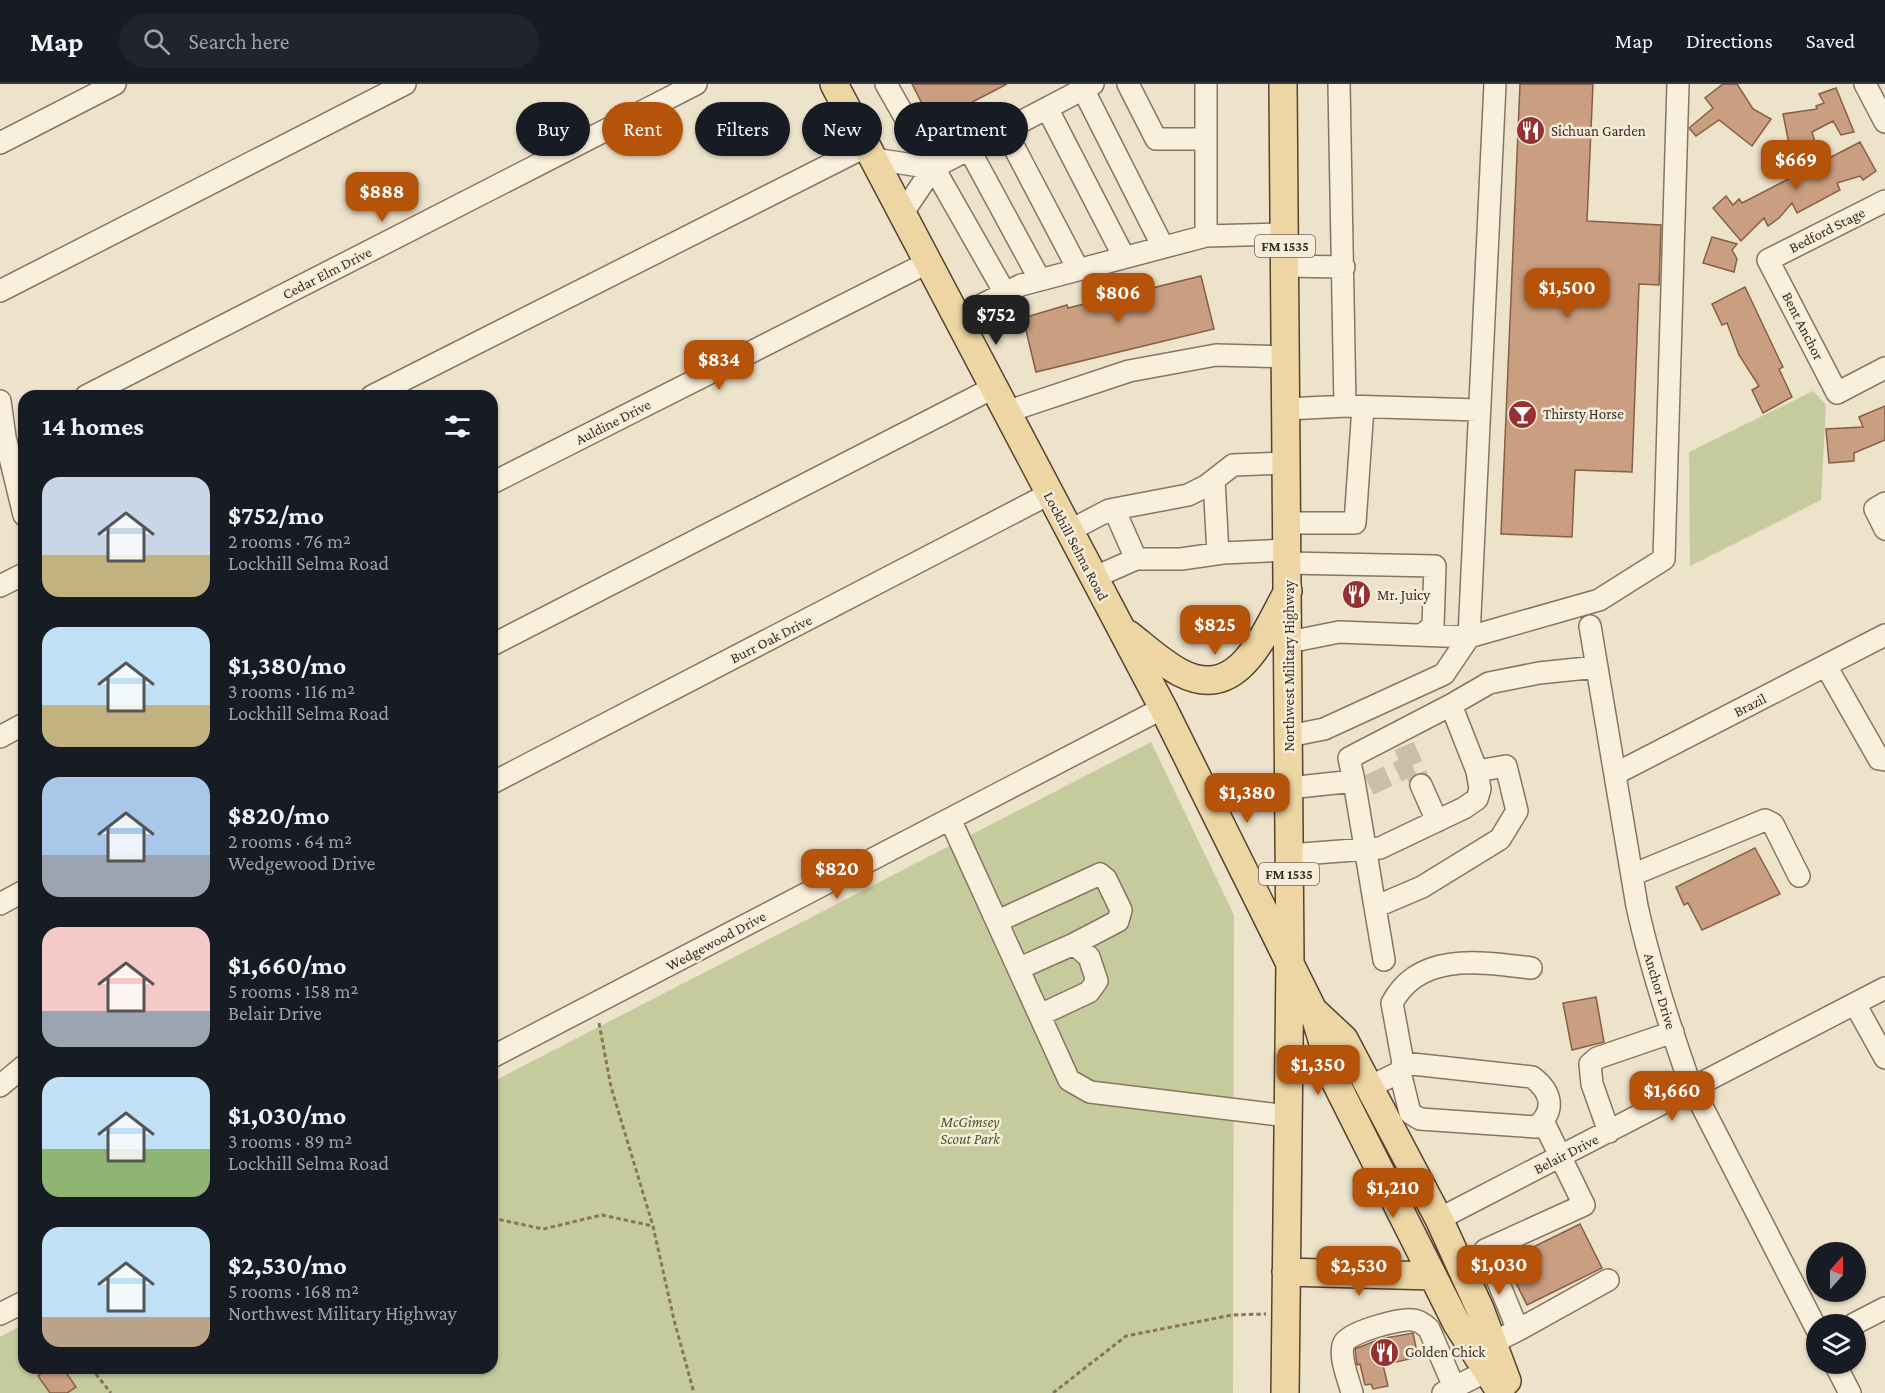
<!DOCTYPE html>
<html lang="en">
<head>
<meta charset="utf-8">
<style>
	body { margin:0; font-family:"Crimson Pro",serif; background:#20242c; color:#f1f3f6; height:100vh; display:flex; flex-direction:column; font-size:22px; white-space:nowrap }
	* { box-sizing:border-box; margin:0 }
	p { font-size:20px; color:#9ea1a6 }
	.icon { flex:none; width:33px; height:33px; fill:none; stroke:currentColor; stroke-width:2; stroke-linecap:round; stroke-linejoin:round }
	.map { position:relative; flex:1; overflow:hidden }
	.drawer { position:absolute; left:18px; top:306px; width:480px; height:984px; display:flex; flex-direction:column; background:#171b24; border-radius:18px; box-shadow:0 2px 4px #0004 }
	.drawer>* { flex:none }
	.hud { position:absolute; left:516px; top:18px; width:570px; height:54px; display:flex; gap:12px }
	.needle { width:39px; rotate:21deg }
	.controls { position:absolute; left:1806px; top:1158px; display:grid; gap:12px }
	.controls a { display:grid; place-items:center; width:60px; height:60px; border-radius:50%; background:#171b24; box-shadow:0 2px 4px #0004; font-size:30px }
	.price { position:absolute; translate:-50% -51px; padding:0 14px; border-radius:12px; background:#b45309; color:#fff; font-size:20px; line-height:39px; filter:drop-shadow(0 2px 3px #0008) }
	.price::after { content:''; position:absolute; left:50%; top:36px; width:18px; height:14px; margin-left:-9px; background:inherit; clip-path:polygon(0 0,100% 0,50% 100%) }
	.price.on { background:#222; color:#fff }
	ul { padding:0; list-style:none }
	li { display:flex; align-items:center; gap:18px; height:150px; padding:0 24px }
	li span { display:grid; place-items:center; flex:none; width:168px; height:120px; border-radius:18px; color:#555 }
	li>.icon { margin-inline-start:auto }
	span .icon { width:72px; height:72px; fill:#fffc; stroke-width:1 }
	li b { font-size:26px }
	h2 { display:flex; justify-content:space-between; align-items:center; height:72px; padding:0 24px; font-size:26px }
	.chip { padding:0 21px; border-radius:27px; background:#171b24; box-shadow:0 2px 4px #0004; font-size:21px; line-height:54px }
	.chip.on { background:#b45309; color:#fff }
	header { display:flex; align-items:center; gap:36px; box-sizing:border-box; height:84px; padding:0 30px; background:#171b24; border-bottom:2px solid #363941 }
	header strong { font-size:28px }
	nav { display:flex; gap:33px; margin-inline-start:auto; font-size:21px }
	.search { width:420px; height:54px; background:#20242c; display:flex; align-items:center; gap:15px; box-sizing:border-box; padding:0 21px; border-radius:33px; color:#9ea1a6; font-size:22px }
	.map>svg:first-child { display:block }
</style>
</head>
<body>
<header>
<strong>Map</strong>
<div class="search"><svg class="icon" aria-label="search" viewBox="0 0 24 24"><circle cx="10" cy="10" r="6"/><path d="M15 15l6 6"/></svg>Search here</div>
<nav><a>Map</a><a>Directions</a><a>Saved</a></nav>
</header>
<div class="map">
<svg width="1885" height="1309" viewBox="0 0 1885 1309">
	<rect width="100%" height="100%" fill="#ede2ca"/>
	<!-- green -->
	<path fill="#c6cb9d" d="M 1813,307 L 1826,321 L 1821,416 L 1690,482 L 1689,368 Z
		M 1151,658 L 1234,831 L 1233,1309 L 0,1309 L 0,1253 L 24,1240 L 24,1284 L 492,1284 L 492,998 Z"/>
	<!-- building -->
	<path fill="#c99e81" stroke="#875f45" stroke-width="1.5" d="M 912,0 L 1007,0 L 932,39 Z
		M 1520,0 L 1593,0 L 1587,137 L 1661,141 L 1659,201 L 1639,200 L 1632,388 L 1575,386 L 1572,453 L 1501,450 Z
		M 1723,0 L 1737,0 L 1753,25 L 1771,35 L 1752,62 L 1719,36 L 1696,52 L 1689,44 L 1713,24 L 1705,14 Z
		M 1836,4 L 1854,48 L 1841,51 L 1833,37 L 1812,48 L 1815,58 L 1790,65 L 1783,30 L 1817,25 L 1816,22 L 1824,19 L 1819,10 Z
		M 1860,58 L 1876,87 L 1863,96 L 1860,92 L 1837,99 L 1840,106 L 1797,129 L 1792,119 L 1779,134 L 1768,142 L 1764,134 L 1741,157 L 1713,124 L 1726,112 L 1733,121 L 1739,115 L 1742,119 Z
		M 1712,153 L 1737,160 L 1732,166 L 1737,175 L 1734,188 L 1703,179 Z
		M 1201,192 L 1214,245 L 1036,288 L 1023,234 L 1067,221 L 1068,224 L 1128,209 L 1128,206 L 1143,202 L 1144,206 Z
		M 1745,203 L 1779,275 L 1783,283 L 1779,285 L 1792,313 L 1763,329 L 1752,306 L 1759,302 L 1739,271 L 1727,239 L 1722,241 L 1712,220 Z
		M 1885,322 L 1885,356 L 1854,369 L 1854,377 L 1829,379 L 1826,345 L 1863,343 L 1859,333 Z
		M 1755,764 L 1780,810 L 1702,846 L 1688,819 L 1684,821 L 1676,803 Z
		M 1596,913 L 1604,958 L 1572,966 L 1563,919 Z
		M 1580,1140 L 1602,1184 L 1527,1221 L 1505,1177 Z
		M 1413,1249 L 1418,1273 L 1383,1281 L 1388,1302 L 1373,1305 L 1371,1300 L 1365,1301 L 1360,1280 L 1357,1281 L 1355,1265 L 1380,1255 Z
		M 49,1284 L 63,1284 L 76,1303 L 67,1309 L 50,1309 L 38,1292 Z"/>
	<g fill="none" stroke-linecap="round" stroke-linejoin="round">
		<!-- minor-tunnel -->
		<path stroke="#c9bea8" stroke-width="21" stroke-dasharray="21 10" stroke-linecap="butt" d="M 1404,662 L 1418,694
			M 1369,701 L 1412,681"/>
		<defs>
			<path id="minor" d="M 886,0 L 1005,209
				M 1128,0 L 1156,55 L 1206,55
				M 1339,0 L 1345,322
				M 1495,0 L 1469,553 L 1599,516 L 1664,475 L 1678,0
				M 1865,0 L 1885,38
				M 1083,5 L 1163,163
				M 1047,24 L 1124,173
				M 1005,46 L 1078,185
				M 0,59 L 115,0
				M 969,65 L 1040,196
				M 874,75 L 933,84
				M 1885,117 L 1768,176 L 1837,309 L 1885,284
				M 902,130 L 933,84 L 1093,0
				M 1206,152 L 1285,150
				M 1285,182 L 1344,183
				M 0,207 L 405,0
				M 956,234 L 1021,201 L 1206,152 L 1206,0
				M 86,312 L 696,0
				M 372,312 L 867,62
				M 0,317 L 5,353 L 24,431
				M 1287,325 L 1346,322 L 1479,326
				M 1006,328 L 1129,287 L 1216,271 L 1286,273
				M 1214,396 L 1218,470
				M 492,399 L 927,179
				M 1885,419 L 1875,425 L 1885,445
				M 1114,425 L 1136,475
				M 1288,439 L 1355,439 L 1363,323
				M 1069,447 L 1109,426 L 1188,411 L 1206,402 L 1233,381 L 1287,379
				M 1288,479 L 1435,482 L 1433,542 L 1422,551
				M 1093,494 L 1136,475 L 1181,475 L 1223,469 L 1288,466
				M 0,502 L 24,490
				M 1590,542 L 1637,822 C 1650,881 1669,940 1689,997 L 1816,1244
				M 1289,558 L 1339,548 L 1469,553
				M 492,561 L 993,304
				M 1826,582 L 1879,675 L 1885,676
				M 1451,621 L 1489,599 L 1539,589 L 1597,583
				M 1289,652 L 1324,645 L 1444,590 L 1469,553
				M 0,653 L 24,640
				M 1615,690 L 1885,551
				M 492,699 L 1049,410
				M 1421,701 L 1437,737
				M 1289,704 L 1354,697 L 1375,823 L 1422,803 L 1500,755 L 1517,727 L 1506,682 L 1477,687 L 1451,621 L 1349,674 L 1354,697
				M 950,735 L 1069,996 L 1090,1008 L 1288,1032
				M 1289,771 L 1380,764 L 1464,724 L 1477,715 L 1480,705 L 1477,687
				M 1632,791 L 1765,736 L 1773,740 L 1799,792
				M 0,820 L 24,807
				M 1375,823 L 1384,876
				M 998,837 L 1100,790 L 1106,795 L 1121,826 L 1118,837 L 1074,860
				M 1020,884 L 1074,860 L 1089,873 L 1097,897 L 1089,908 L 1040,931
				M 1855,920 L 1885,974
				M 492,973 L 1163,624
				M 1400,988 L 1410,1029 L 1420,1035 L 1536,1043 C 1557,1026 1551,1007 1532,993 L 1403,979
				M 0,1002 L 24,982
				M 1369,1003 L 1400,988 L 1403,979 L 1392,919 C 1419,867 1482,878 1531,884
				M 1609,1048 L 1592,1000 L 1590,980 L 1597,974 L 1673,948
				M 1439,1135 L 1885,904
				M 0,1230 L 24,1218
				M 1854,1240 L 1885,1224
				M 1518,1246 L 1608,1196
				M 1492,1259 L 1518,1246 L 1485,1166 L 1584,1121 L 1543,1037
				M 1835,1280 L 1850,1309
				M 1352,1309 C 1349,1296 1338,1272 1344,1259 C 1349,1248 1401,1234 1413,1236 C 1420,1237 1424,1240 1429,1245 L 1454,1303
				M 1443,1309 L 1487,1287"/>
			<path id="major" d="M 834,0 L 1163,624 L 1313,926 L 1334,995 L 1457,1240 L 1501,1309
				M 1283,0 L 1290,877 L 1285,1309
				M 1128,550 C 1145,563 1162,579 1181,589 C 1240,619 1265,547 1288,507
				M 1314,927 L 1344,955 L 1439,1135 L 1480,1225 L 1507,1297
				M 1286,1188 L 1433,1192"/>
		</defs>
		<!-- minor casing -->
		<use href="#minor" stroke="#89755f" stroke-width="24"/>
		<!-- major casing -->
		<use href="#major" stroke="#574332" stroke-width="30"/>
		<!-- path -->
		<path stroke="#89755f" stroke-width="3" stroke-dasharray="4.5 3" stroke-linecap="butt" d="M 599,939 L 611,1003 L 653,1142 L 674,1236 L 694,1309
			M 492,1134 L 543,1145 L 602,1131 L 653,1142
			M 91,1284 L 111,1309
			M 1053,1309 L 1126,1252 L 1232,1231 L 1266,1230"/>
		<!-- minor -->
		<use href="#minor" stroke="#f8efdd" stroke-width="21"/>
		<!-- major -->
		<use href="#major" stroke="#edd6a4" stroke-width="27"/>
	</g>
	<!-- icons -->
	<defs>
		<symbol id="restaurant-disc" viewBox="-11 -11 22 22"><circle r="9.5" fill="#963133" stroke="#f5ecd9"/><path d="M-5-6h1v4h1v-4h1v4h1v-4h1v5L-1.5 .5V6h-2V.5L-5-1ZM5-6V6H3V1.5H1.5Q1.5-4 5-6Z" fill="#fff"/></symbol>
		<symbol id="bar-disc" viewBox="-11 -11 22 22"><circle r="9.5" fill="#963133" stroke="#f5ecd9"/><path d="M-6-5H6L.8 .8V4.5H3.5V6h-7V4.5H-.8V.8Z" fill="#fff"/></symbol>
	</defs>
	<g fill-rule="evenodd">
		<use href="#restaurant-disc" x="1514" y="30" width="33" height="33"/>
		<use href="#bar-disc" x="1506" y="314" width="33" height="33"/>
		<use href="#restaurant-disc" x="1340" y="494" width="33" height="33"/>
		<use href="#restaurant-disc" x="1368" y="1252" width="33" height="33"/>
	</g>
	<g text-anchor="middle" stroke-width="5" stroke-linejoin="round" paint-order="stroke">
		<!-- shield labels -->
		<g fill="#f5ecd9" stroke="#726658" stroke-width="1.5">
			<rect x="1255" y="151" width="60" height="22" rx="4.5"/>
			<rect x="1259" y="779" width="60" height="22" rx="4.5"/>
		</g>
		<g font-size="14" font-weight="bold" fill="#3a2d21">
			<text x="1285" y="167">FM 1535</text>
			<text x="1289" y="795">FM 1535</text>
		</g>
		<!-- poi labels -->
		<g font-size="15" fill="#3a2d21" stroke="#f5ecd9" text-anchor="start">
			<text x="1551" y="52">Sichuan Garden</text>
			<text x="1543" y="335">Thirsty Horse</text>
			<text x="1377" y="516">Mr. Juicy</text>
			<text x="1405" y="1273">Golden Chick</text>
		</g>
		<!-- street labels -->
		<g font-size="15" fill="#3a2d21" stroke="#f5ecd9">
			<text transform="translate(1827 146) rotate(-27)" y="5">Bedford Stage</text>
			<text transform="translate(327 189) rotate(-27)" y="5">Cedar Elm Drive</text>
			<text transform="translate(1803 242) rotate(63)" y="5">Bent Anchor</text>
			<text transform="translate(613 338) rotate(-27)" y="5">Auldine Drive</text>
			<text transform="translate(1076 462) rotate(62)" y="5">Lockhill Selma Road</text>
			<text transform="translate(771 555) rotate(-27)" y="5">Burr Oak Drive</text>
			<text transform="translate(1289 582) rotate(-90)" y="5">Northwest Military Highway</text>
			<text transform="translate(1750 621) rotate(-27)" y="5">Brazil</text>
			<text transform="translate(716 857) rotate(-28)" y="5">Wedgewood Drive</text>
			<text transform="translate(1660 907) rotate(73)" y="5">Anchor Drive</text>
			<text transform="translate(1566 1070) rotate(-27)" y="5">Belair Drive</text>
		</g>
		<!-- park labels -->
		<g font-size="15" font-style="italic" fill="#4b5629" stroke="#f5ecd9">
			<text x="970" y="1043">McGimsey<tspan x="970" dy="17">Scout Park</tspan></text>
		</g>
	</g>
</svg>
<div class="controls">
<a><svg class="needle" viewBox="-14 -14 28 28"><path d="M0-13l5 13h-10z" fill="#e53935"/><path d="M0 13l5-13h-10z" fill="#9ea1a6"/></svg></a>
<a><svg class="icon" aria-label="layers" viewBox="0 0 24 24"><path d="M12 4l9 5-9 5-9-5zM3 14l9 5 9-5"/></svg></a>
</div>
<b class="price" style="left:1796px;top:107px">$669</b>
<b class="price" style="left:382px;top:139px">$888</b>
<b class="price" style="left:1567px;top:235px">$1,500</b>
<b class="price" style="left:1118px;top:240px">$806</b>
<b class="price on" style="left:996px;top:262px">$752</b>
<b class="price" style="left:719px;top:307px">$834</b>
<b class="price" style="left:1215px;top:572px">$825</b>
<b class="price" style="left:1247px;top:740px">$1,380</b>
<b class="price" style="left:837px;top:816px">$820</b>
<b class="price" style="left:1318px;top:1012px">$1,350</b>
<b class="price" style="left:1672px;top:1038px">$1,660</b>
<b class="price" style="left:1393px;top:1135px">$1,210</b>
<b class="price" style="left:1499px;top:1212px">$1,030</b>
<b class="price" style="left:1359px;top:1213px">$2,530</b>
<div class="hud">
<a class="chip">Buy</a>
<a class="chip on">Rent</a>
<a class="chip">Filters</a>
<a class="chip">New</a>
<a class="chip">Apartment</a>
</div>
<section class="drawer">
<h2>14 homes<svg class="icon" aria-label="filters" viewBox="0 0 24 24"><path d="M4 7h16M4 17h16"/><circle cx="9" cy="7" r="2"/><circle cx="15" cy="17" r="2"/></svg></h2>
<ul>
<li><span style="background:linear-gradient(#c9d6e8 65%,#c2b280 0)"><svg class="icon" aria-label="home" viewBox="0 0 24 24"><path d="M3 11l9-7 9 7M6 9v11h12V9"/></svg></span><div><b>$752/mo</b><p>2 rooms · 76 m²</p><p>Lockhill Selma Road</p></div></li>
<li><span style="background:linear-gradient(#bfe0f5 65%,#c2b280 0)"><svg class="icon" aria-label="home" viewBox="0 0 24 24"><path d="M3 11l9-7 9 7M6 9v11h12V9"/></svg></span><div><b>$1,380/mo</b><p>3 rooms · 116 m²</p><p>Lockhill Selma Road</p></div></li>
<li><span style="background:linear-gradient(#a9c7e8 65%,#9aa5b1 0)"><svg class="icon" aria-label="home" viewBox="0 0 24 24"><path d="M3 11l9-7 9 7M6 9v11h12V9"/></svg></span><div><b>$820/mo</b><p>2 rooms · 64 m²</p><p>Wedgewood Drive</p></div></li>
<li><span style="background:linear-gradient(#f6c9c9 70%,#9aa5b1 0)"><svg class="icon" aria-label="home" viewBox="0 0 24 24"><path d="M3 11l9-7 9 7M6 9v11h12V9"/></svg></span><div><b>$1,660/mo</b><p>5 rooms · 158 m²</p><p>Belair Drive</p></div></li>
<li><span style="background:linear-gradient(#bfe0f5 60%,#8fb573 0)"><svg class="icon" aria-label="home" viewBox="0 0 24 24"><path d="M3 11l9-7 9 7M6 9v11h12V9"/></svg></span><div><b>$1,030/mo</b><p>3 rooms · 89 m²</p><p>Lockhill Selma Road</p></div></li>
<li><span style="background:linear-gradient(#bfe0f5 75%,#b9a48a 0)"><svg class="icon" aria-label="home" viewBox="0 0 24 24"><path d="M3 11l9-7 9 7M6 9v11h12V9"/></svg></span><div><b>$2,530/mo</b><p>5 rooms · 168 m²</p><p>Northwest Military Highway</p></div></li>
</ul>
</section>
</div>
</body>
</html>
